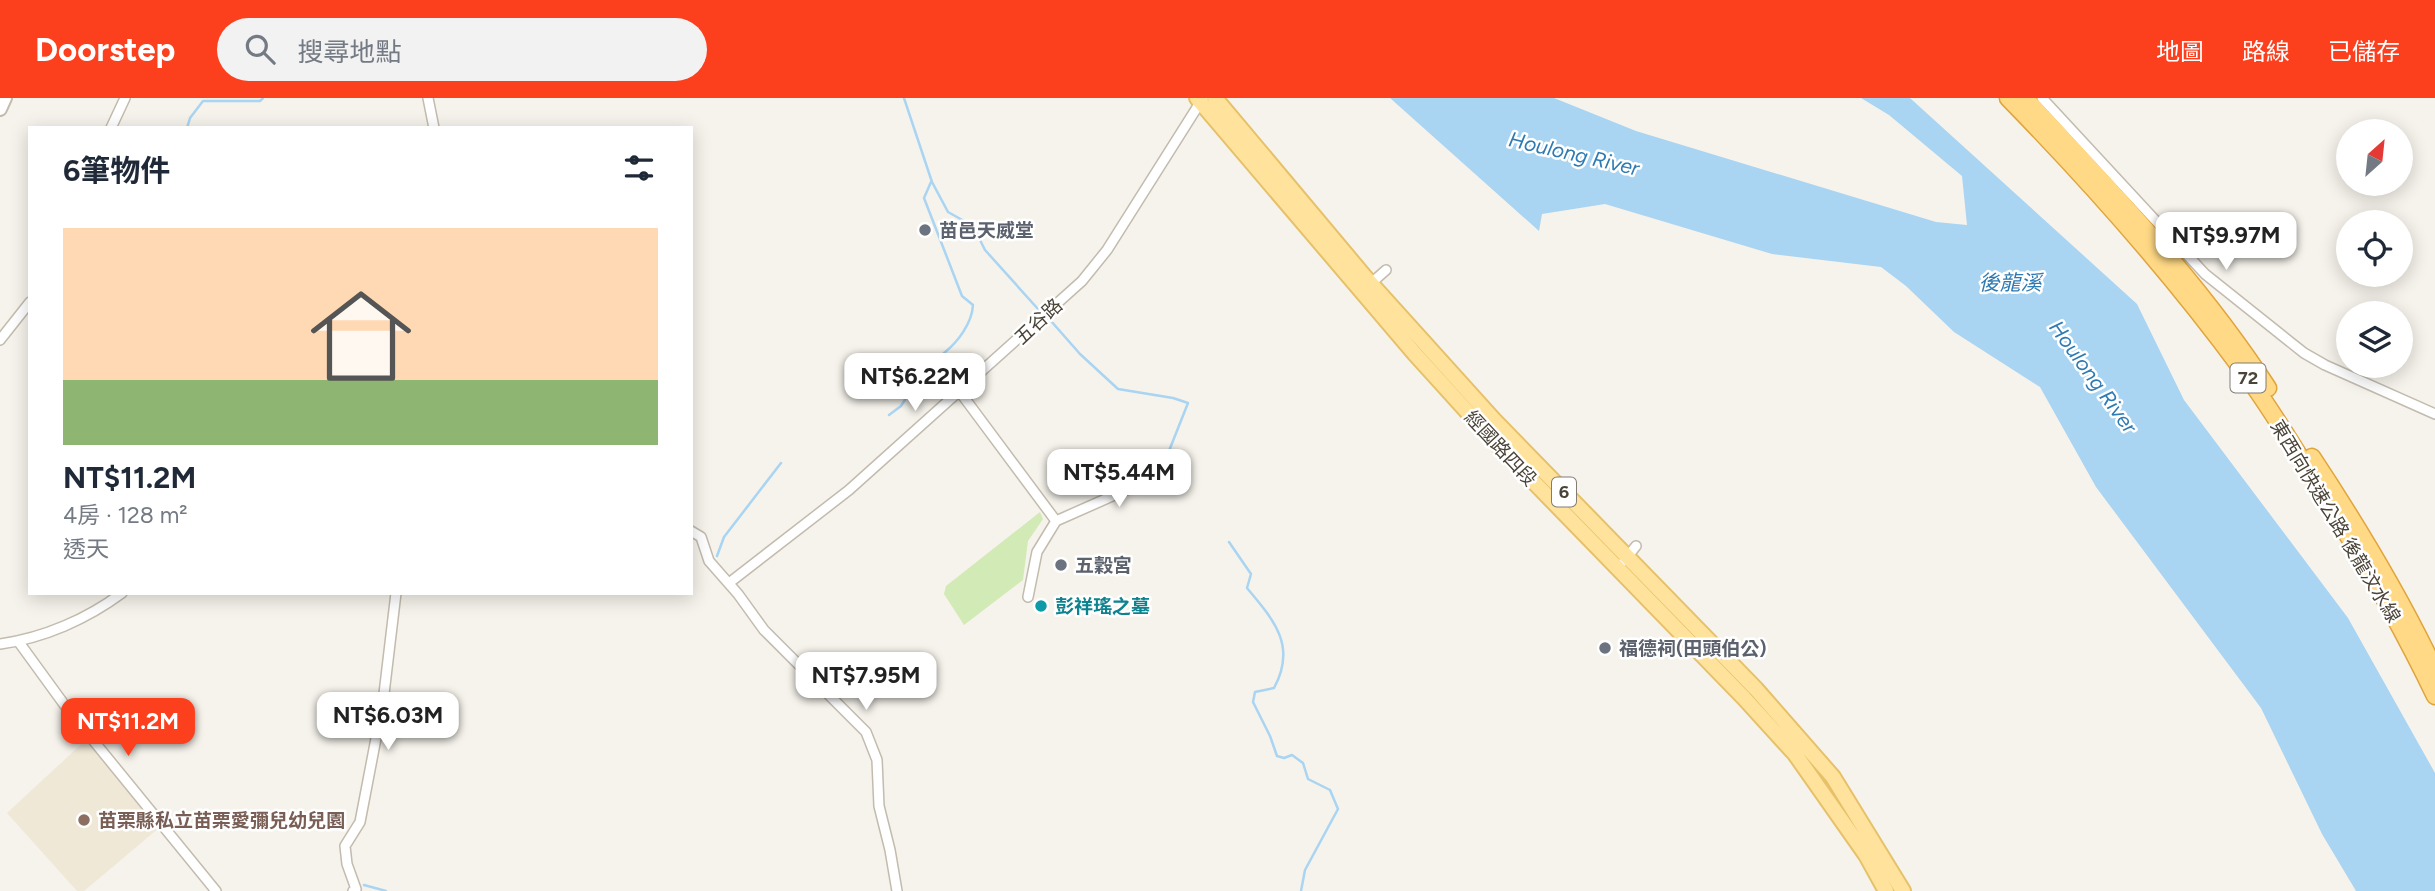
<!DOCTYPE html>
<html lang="zh-TW">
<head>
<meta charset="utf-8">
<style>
	body { margin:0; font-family:Figtree,"Noto Sans TC",sans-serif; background:#f2f2f3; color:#1f2937; height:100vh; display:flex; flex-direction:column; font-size:26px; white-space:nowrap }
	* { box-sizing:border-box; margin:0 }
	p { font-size:23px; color:#747a83 }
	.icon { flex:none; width:38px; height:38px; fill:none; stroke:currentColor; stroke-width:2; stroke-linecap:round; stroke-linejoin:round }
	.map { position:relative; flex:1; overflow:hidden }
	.side { position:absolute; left:28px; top:28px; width:665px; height:469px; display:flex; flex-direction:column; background:#fff; border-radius:0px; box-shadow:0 4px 18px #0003 }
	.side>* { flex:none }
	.needle { width:46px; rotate:27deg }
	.fabs { position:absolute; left:2336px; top:21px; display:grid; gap:14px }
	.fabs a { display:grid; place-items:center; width:77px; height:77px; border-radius:50%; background:#fff; box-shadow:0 4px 18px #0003; font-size:35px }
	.price { position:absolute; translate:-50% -60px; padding:0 16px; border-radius:14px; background:#fff; color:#222; font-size:23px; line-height:46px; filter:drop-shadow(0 2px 4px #0008) }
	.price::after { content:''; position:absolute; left:50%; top:42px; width:21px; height:16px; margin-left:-10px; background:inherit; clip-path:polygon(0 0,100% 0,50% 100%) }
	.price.current { background:#fc3f1d; color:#fff }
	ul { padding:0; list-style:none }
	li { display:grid; align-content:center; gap:14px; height:371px; padding:0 35px }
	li+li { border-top:2px solid #e0e1e3 }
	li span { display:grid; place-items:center; height:217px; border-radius:0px; color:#555 }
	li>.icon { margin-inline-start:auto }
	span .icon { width:126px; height:126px; fill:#fffc; stroke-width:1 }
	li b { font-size:30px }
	h2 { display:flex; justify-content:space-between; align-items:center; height:84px; padding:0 35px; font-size:30px }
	header { display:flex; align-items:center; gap:42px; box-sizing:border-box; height:98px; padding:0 35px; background:#fc3f1d; color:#fff }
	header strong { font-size:33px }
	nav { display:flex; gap:38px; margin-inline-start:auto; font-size:24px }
	.search { width:490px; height:63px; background:#f2f2f3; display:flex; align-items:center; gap:18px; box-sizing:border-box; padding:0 24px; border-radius:38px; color:#747a83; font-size:26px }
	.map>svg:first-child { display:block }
</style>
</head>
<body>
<header>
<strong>Doorstep</strong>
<div class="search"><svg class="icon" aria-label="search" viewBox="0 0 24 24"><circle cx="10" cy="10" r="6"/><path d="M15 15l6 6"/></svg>搜尋地點</div>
<nav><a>地圖</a><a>路線</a><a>已儲存</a></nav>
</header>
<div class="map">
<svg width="2435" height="793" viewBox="0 0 2435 793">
	<rect width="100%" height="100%" fill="#f6f3ec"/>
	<!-- education -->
	<path fill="#efe8d6" d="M 87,641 L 160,729 L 84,793 L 77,793 L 7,715 Z"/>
	<!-- green -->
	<path fill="#d2eab5" d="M 1040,414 L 1043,421 L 1028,443 L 1023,482 L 964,527 L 944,496 L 946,488 Z"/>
	<!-- water -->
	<path fill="#a9d4f2" d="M 1390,0 L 1554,0 L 1636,33 L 1936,124 L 1967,127 L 1962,78 L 1889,17 L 1861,0 L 1910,0 L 2137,206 L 2184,302 L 2348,520 L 2435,675 L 2435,793 L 2356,793 L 2322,736 L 2261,610 L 2096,389 L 2040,289 L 1954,234 L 1906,188 L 1881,169 L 1772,156 L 1605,106 L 1542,116 L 1539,133 Z"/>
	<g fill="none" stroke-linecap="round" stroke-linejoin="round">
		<!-- stream -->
		<path stroke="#a9d4f2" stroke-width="2.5" d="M 904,0 L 932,84 L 948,114 L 973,128 L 985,152 L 1038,211
			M 187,30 L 190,20 L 203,3 L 260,3 L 263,0
			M 931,84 L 924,100 L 962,198 L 973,207 C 972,225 958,244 944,255
			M 1051,223 L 1080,256 L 1118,291 L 1173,300 L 1188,305 L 1165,363
			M 889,317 L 901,308 L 906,300
			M 1229,444 L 1251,476 L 1247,490 C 1274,522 1297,548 1274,590 L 1255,594 L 1253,604 L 1270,638 L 1277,658 L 1284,660 L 1292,657 L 1303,665 L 1308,681 L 1330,692 L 1338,711 L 1305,772 L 1301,793
			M 717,458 L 724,439 L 781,365
			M 364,787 L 386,793"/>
		<defs>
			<path id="minor" d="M 428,0 L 434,30
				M 2042,0 L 2205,176 L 2304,255 L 2325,267 L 2435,316
				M 111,30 L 125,0
				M 1368,188 L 1386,172
				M 0,242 L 30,204
				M 960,294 L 1056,423
				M 691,433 L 701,439 L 709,463 L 738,496 L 764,532 L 866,634 L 877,662 L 879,708 L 890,752 L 897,793
				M 1624,463 L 1636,448
				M 729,485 L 849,392 L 1082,183 L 1107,152 L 1203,0
				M 1028,499 L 1037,454 L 1056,423 L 1171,372
				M 18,543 L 66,609 L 216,793
				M 0,546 C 44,540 87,521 122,495
				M 353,793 L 356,791 L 347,766 L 345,748 L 360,724 L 383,604 L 396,495"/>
			<path id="tertiary" d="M 0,11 L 5,0"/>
			<path id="primary" d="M 1197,0 L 1414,255 L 1491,340 L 1744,600 L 1795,656 L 1866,757 L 1886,793
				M 1215,0 L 1365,179 L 1494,322 L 1756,591 L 1833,679 L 1903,793"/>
			<path id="trunk" d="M 2008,0 C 2092,86 2172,176 2243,273 C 2273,313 2298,356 2324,398 C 2364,463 2402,529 2435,598
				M 2025,0 C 2111,92 2199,184 2268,290
				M 2312,359 C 2357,427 2400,498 2435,572"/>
		</defs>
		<!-- minor casing -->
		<use href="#minor" stroke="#c2bbae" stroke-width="12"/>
		<!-- tertiary casing -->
		<use href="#tertiary" stroke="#c2bbae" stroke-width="16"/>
		<!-- primary casing -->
		<use href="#primary" stroke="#e6c16a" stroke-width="18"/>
		<!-- trunk casing -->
		<use href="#trunk" stroke="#e0a43c" stroke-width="19"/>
		<!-- minor -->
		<use href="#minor" stroke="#fff" stroke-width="9"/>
		<!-- tertiary -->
		<use href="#tertiary" stroke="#fff" stroke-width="12"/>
		<!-- primary -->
		<use href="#primary" stroke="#ffe39c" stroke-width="14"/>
		<!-- trunk -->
		<use href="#trunk" stroke="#ffd985" stroke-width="16"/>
	</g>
	<!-- markers -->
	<g fill="#6b7280" stroke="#fff" stroke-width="2.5">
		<circle cx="925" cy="132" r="7"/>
		<circle cx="1061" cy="467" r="7"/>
		<circle cx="1605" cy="550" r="7"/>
	</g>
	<circle fill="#0f9aa8" stroke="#fff" stroke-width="2.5" cx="1041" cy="508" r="7"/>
	<circle fill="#8d6e63" stroke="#fff" stroke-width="2.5" cx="84" cy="722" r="7"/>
	<g text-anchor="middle" stroke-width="5" stroke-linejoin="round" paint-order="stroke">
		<!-- shield labels -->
		<g fill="#fff" stroke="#817c74" stroke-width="2">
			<rect x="2230.5" y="265.5" width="35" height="29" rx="5"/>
			<rect x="1552" y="379.5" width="24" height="29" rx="5"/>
		</g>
		<g font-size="18" font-weight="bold" fill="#4b4439">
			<text x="2248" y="286">72</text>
			<text x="1564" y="400">6</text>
		</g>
		<!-- worship labels -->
		<g font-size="19" font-weight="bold" fill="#5b616d" stroke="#fff" text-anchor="start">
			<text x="939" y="139">苗邑天威堂</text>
			<text x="1075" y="474">五穀宮</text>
			<text x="1619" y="557">福德祠(田頭伯公)</text>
		</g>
		<!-- street labels -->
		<g font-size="19" fill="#4b4439" stroke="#fff">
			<text transform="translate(1038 223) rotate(-43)" y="7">五谷路</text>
			<text transform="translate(1501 350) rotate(47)" y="7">經國路四段</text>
			<text transform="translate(2336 423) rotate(59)" y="7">東西向快速公路 後龍汶水線</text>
		</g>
		<!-- culture labels -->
		<g font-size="19" font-weight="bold" fill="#0d838f" stroke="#fff" text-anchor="start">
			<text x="1055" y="515">彭祥瑤之墓</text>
		</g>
		<!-- education labels -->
		<g font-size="19" font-weight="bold" fill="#785e54" stroke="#fff" text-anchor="start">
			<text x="98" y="729">苗栗縣私立苗栗愛彌兒幼兒園</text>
		</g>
		<!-- water labels -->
		<g font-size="21" font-style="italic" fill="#2e7ab2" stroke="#fff">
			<text transform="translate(1574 56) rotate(13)" y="7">Houlong River</text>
			<text x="2010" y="192">後龍溪</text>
			<text transform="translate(2093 279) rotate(54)" y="7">Houlong River</text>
		</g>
	</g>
</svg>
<div class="fabs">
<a><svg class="needle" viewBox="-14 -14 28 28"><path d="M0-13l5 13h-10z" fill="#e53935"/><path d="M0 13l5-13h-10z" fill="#747a83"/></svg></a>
<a><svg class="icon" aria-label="locate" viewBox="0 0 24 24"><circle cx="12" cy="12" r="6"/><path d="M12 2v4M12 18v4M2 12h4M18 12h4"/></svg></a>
<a><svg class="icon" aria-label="layers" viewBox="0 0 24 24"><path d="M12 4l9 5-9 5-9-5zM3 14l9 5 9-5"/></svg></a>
</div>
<b class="price" style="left:2226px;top:174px">NT$9.97M</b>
<b class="price" style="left:915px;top:315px">NT$6.22M</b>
<b class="price" style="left:1119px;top:411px">NT$5.44M</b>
<b class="price" style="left:866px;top:614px">NT$7.95M</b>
<b class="price" style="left:388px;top:654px">NT$6.03M</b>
<b class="price current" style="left:128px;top:660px">NT$11.2M</b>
<section class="side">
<h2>6筆物件<svg class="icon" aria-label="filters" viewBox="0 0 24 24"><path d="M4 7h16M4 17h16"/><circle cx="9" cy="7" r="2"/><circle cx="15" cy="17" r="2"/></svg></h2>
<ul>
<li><span style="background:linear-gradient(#ffd9b3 70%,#8fb573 0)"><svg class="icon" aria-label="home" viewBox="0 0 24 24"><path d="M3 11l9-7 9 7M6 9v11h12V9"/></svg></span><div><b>NT$11.2M</b><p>4房 · 128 m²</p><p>透天</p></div></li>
</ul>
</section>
</div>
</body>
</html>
